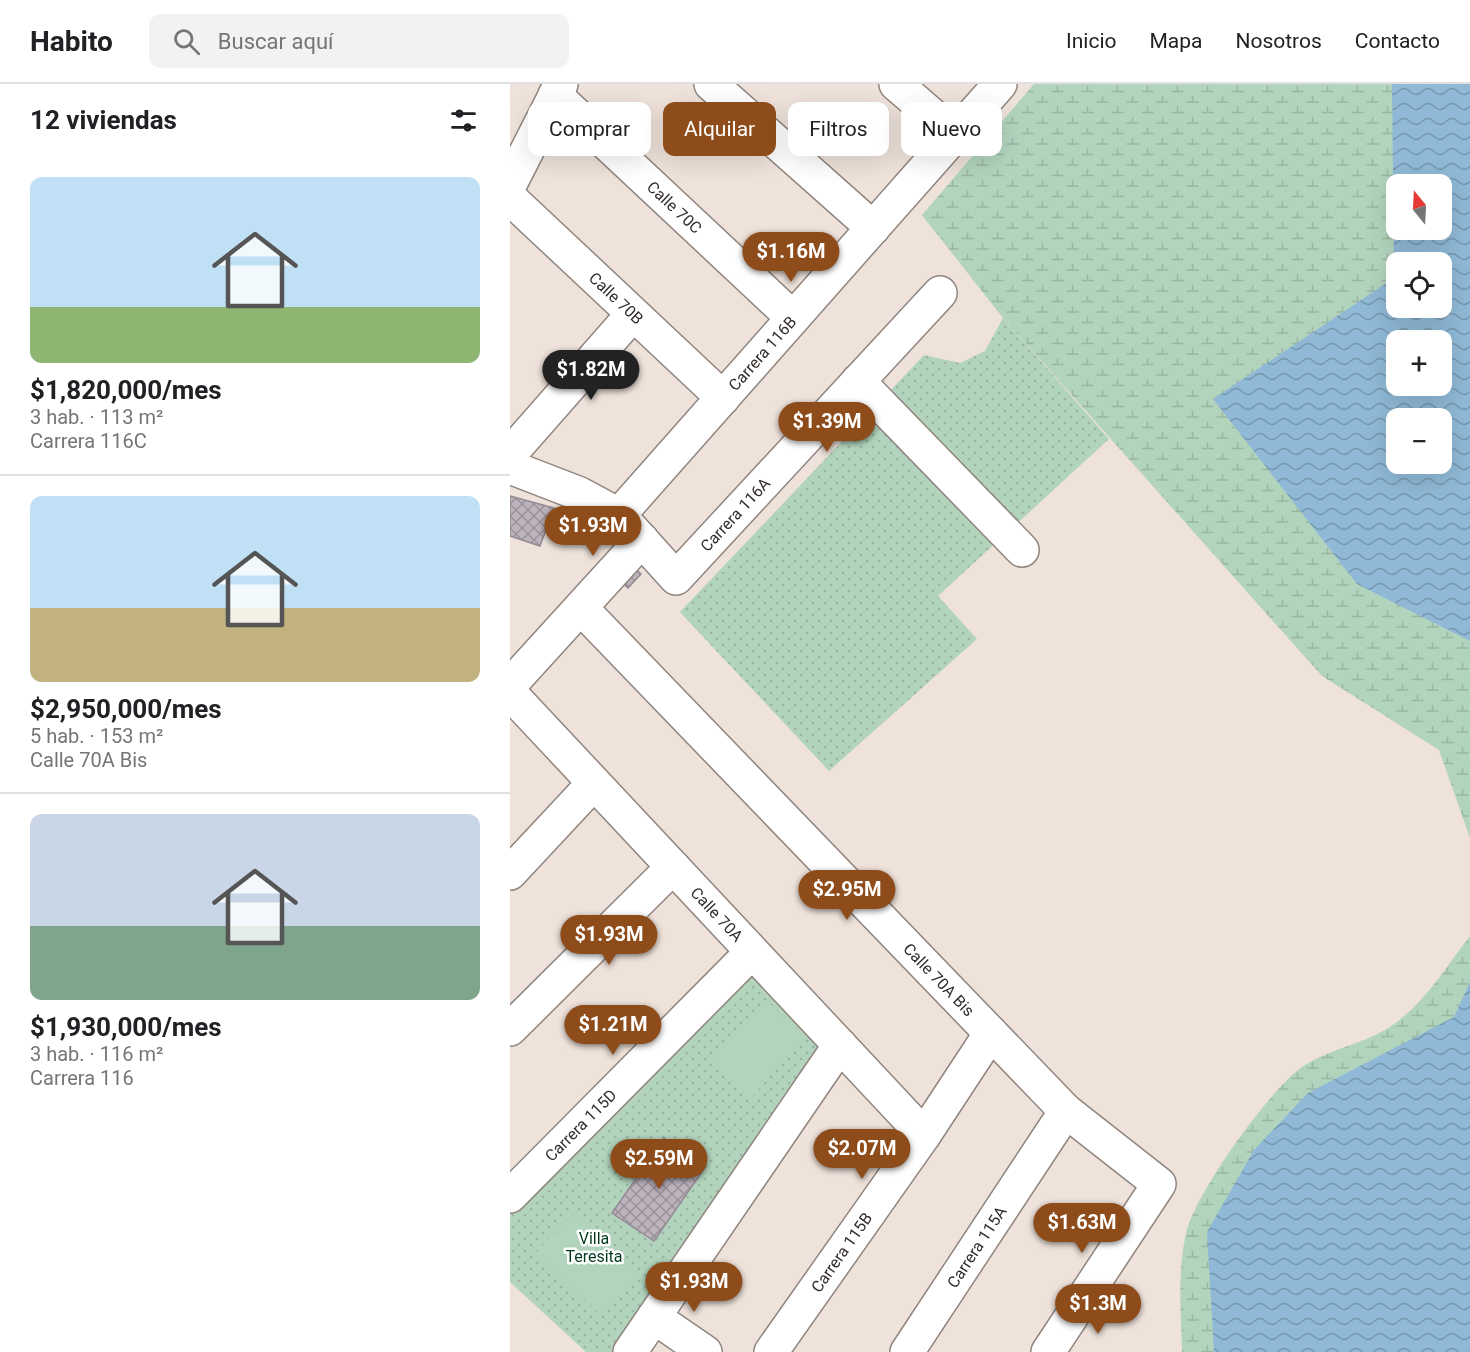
<!DOCTYPE html>
<html lang="es">
<head>
<meta charset="utf-8">
<style>
	body { margin:0; font-family:Roboto,sans-serif; background:#f2f2f2; color:#202124; height:100vh; display:flex; flex-direction:column; font-size:22px; white-space:nowrap }
	* { box-sizing:border-box; margin:0 }
	p { font-size:20px; color:#757577 }
	.icon { flex:none; width:33px; height:33px; fill:none; stroke:currentColor; stroke-width:2; stroke-linecap:round; stroke-linejoin:round }
	.map { position:relative; flex:1; overflow:hidden }
	.panel { display:flex; flex-direction:column; background:#fff; width:510px }
	.panel>* { flex:none }
	.banner { position:absolute; left:18px; top:18px; width:570px; height:54px; display:flex; gap:12px }
	.needle { width:39px; rotate:342deg }
	.tools { position:absolute; left:876px; top:90px; display:grid; gap:12px }
	.tools a { display:grid; place-items:center; width:66px; height:66px; border-radius:12px; background:#fff; box-shadow:0 6px 24px #0002; font-size:30px }
	.price { position:absolute; translate:-50% -51px; padding:0 14px; border-radius:21px; background:#8e4c1a; color:#fff; font-size:20px; line-height:39px; filter:drop-shadow(0 2px 3px #0008) }
	.price::after { content:''; position:absolute; left:50%; top:36px; width:18px; height:14px; margin-left:-9px; background:inherit; clip-path:polygon(0 0,100% 0,50% 100%) }
	.price.on { background:#222; color:#fff }
	ul { padding:0; list-style:none }
	li { display:grid; align-content:center; gap:12px; height:318px; padding:0 30px }
	li+li { border-top:2px solid #e0e0e0 }
	li span { display:grid; place-items:center; height:186px; border-radius:12px; color:#555 }
	li>.icon { margin-inline-start:auto }
	span .icon { width:108px; height:108px; fill:#fffc; stroke-width:1 }
	li b { font-size:26px }
	h2 { display:flex; justify-content:space-between; align-items:center; height:72px; padding:0 30px; font-size:26px }
	.tag { padding:0 21px; border-radius:12px; background:#fff; box-shadow:0 6px 24px #0002; font-size:21px; line-height:54px }
	.tag.on { background:#8e4c1a; color:#fff }
	header { display:flex; align-items:center; gap:36px; box-sizing:border-box; height:84px; padding:0 30px; background:#fff; border-bottom:2px solid #e0e0e0 }
	header strong { font-size:28px }
	nav { display:flex; gap:33px; margin-inline-start:auto; font-size:21px }
	.search { width:420px; height:54px; background:#f2f2f2; display:flex; align-items:center; gap:15px; box-sizing:border-box; padding:0 21px; border-radius:12px; color:#757577; font-size:22px }
	main { display:flex; flex:1; min-height:0 }
	.map>svg:first-child { display:block }
</style>
</head>
<body>
<header>
<strong>Habito</strong>
<div class="search"><svg class="icon" aria-label="search" viewBox="0 0 24 24"><circle cx="10" cy="10" r="6"/><path d="M15 15l6 6"/></svg>Buscar aquí</div>
<nav><a>Inicio</a><a>Mapa</a><a>Nosotros</a><a>Contacto</a></nav>
</header>
<main>
<section class="panel">
<h2>12 viviendas<svg class="icon" aria-label="filters" viewBox="0 0 24 24"><path d="M4 7h16M4 17h16"/><circle cx="9" cy="7" r="2"/><circle cx="15" cy="17" r="2"/></svg></h2>
<ul>
<li><span style="background:linear-gradient(#bfe0f5 70%,#8fb573 0)"><svg class="icon" aria-label="home" viewBox="0 0 24 24"><path d="M3 11l9-7 9 7M6 9v11h12V9"/></svg></span><div><b>$1,820,000/mes</b><p>3 hab. · 113 m²</p><p>Carrera 116C</p></div></li>
<li><span style="background:linear-gradient(#bfe0f5 60%,#c2b280 0)"><svg class="icon" aria-label="home" viewBox="0 0 24 24"><path d="M3 11l9-7 9 7M6 9v11h12V9"/></svg></span><div><b>$2,950,000/mes</b><p>5 hab. · 153 m²</p><p>Calle 70A Bis</p></div></li>
<li><span style="background:linear-gradient(#c9d6e8 60%,#7fa58c 0)"><svg class="icon" aria-label="home" viewBox="0 0 24 24"><path d="M3 11l9-7 9 7M6 9v11h12V9"/></svg></span><div><b>$1,930,000/mes</b><p>3 hab. · 116 m²</p><p>Carrera 116</p></div></li>
</ul>
</section>
<div class="map">
<svg width="960" height="1268" viewBox="0 0 960 1268">
	<defs>
		<pattern id="wetland-marsh" width="20" height="14" patternUnits="userSpaceOnUse" patternTransform="scale(1.5)"><rect width="20" height="14" fill="#b2d4bd"/><path d="M1 5h8M5 5V1M11 12h8M15 12V8" fill="none" stroke="#9ab6a3"/></pattern>
		<pattern id="park-dots" width="8" height="8" patternUnits="userSpaceOnUse" patternTransform="scale(1.5)"><rect width="8" height="8" fill="#b2d4bd"/><path d="M2 2h.1M6 6h.1" fill="none" stroke="#9ab6a3" stroke-width="1.8" stroke-linecap="round"/></pattern>
		<pattern id="water-waves" width="16" height="10" patternUnits="userSpaceOnUse" patternTransform="scale(1.5)"><rect width="16" height="10" fill="#8fb9d6"/><path d="M0 5q4-4 8 0t8 0" fill="none" stroke="#7597ae"/></pattern>
		<pattern id="building-cross-hatch" width="8" height="8" patternUnits="userSpaceOnUse" patternTransform="scale(1.5)"><rect width="8" height="8" fill="#bdb3bd"/><path d="M0 0l8 8M0 8l8-8" fill="none" stroke="#9a929a"/></pattern>
	</defs>
	<rect width="100%" height="100%" fill="#eee2da"/>
	<!-- wetland -->
	<path fill="url(#wetland-marsh)" fill-rule="evenodd" d="M 524,0 L 960,0 L 960,754 L 929,666 L 812,592 L 493,234 L 412,131 ZM 886,100 L 932,100 L 932,146 L 886,146 ZM 886,178 L 932,178 L 932,224 L 886,224 ZM 886,256 L 932,256 L 932,302 L 886,302 ZM 886,334 L 932,334 L 932,380 L 886,380 Z
		M 960,852 L 960,1268 L 672,1268 C 671,1228 667,1189 676,1150 C 684,1111 759,1006 792,983 C 817,966 849,961 875,946 C 912,924 934,885 960,852 Z"/>
	<!-- park -->
	<path fill="url(#park-dots)" d="M 493,234 L 599,355 L 428,512 L 467,555 L 319,687 L 170,528 L 414,271 L 450,279 L 475,267 Z
		M 244,891 L 317,968 L 112,1268 L 76,1268 L 0,1198 L 0,1128 Z"/>
	<!-- garden -->
	<path fill="#b2d4bd" d="M 256,916 L 294,952 L 242,1013 L 201,980 Z
		M 63,1130 L 127,1189 L 90,1230 L 26,1168 Z"/>
	<!-- water -->
	<path fill="url(#water-waves)" fill-rule="evenodd" d="M 882,0 L 960,0 L 960,557 L 847,500 L 703,315 L 884,194 ZM 886,100 L 932,100 L 932,146 L 886,146 ZM 886,178 L 932,178 L 932,224 L 886,224 ZM 886,256 L 932,256 L 932,302 L 886,302 ZM 886,334 L 932,334 L 932,380 L 886,380 Z
		M 960,898 L 960,1268 L 704,1268 L 697,1148 L 744,1066 L 798,1009 L 944,933 Z"/>
	<!-- building -->
	<path fill="url(#building-cross-hatch)" stroke="#938a93" stroke-width="1.5" d="M 0,412 L 44,424 L 30,462 L 0,452 Z
		M 120,480 L 131,490 L 118,504 L 107,494 Z
		M 154,1054 L 196,1082 L 144,1157 L 102,1129 Z"/>
	<g fill="none" stroke-linecap="round" stroke-linejoin="round">
		<defs>
			<g id="minor">
				<path d="M 201,0 L 363,144"/>
				<path d="M 386,0 L 445,51"/>
				<path id="s1" d="M 45,11 L 283,234"/>
				<path d="M 0,100 L 51,0"/>
				<path id="s2" d="M 0,114 L 213,314"/>
				<path d="M 348,297 L 512,466"/>
				<path d="M 0,370 L 123,230"/>
				<path id="s3" d="M 0,383 L 70,410 L 109,431 L 166,494 L 430,209"/>
				<path id="s4" d="M 109,431 L 490,0"/>
				<path id="s5" d="M 71,524 L 556,1027 L 649,1100 L 538,1268"/>
				<path d="M 0,601 L 132,456"/>
				<path id="s6" d="M 0,609 L 414,1051"/>
				<path d="M 0,789 L 84,699"/>
				<path d="M 0,945 L 163,783"/>
				<path id="s7" d="M 0,1112 L 242,868"/>
				<path d="M 144,1233 L 195,1268"/>
				<path d="M 120,1268 L 330,961"/>
				<path id="s8" d="M 261,1268 L 414,1051 L 481,949"/>
				<path id="s9" d="M 397,1268 L 556,1027"/>
			</g>
		</defs>
		<!-- minor casing -->
		<use href="#minor" stroke="#90857e" stroke-width="36"/>
		<!-- minor -->
		<use href="#minor" stroke="#fff" stroke-width="33"/>
	</g>
	<g text-anchor="middle" stroke-width="5" stroke-linejoin="round" paint-order="stroke">
		<!-- street labels -->
		<g font-size="16" fill="#322d2a" stroke="#fff">
			<text dy="6" stroke="none"><textPath href="#s1" startOffset="164">Calle 70C</textPath></text>
			<text dy="6" stroke="none"><textPath href="#s2" startOffset="146">Calle 70B</textPath></text>
			<text dy="6" stroke="none"><textPath href="#s4" startOffset="216">Carrera 116B</textPath></text>
			<text dy="6" stroke="none"><textPath href="#s3" startOffset="291">Carrera 116A</textPath></text>
			<text dy="6" stroke="none"><textPath href="#s6" startOffset="303">Calle 70A</textPath></text>
			<text dy="6" stroke="none"><textPath href="#s5" startOffset="516">Calle 70A Bis</textPath></text>
			<text dy="6" stroke="none"><textPath href="#s7" startOffset="100">Carrera 115D</textPath></text>
			<text dy="6" stroke="none"><textPath href="#s9" startOffset="126">Carrera 115A</textPath></text>
			<text dy="6" stroke="none"><textPath href="#s8" startOffset="122">Carrera 115B</textPath></text>
		</g>
		<!-- park labels -->
		<g font-size="16" fill="#033a1e" stroke="#fff">
			<text x="84" y="1160">Villa<tspan x="84" dy="18">Teresita</tspan></text>
		</g>
	</g>
</svg>
<div class="tools">
<a><svg class="needle" viewBox="-14 -14 28 28"><path d="M0-13l5 13h-10z" fill="#e53935"/><path d="M0 13l5-13h-10z" fill="#757577"/></svg></a>
<a><svg class="icon" aria-label="locate" viewBox="0 0 24 24"><circle cx="12" cy="12" r="6"/><path d="M12 2v4M12 18v4M2 12h4M18 12h4"/></svg></a>
<a>+</a>
<a>−</a>
</div>
<b class="price" style="left:281px;top:199px">$1.16M</b>
<b class="price on" style="left:81px;top:317px">$1.82M</b>
<b class="price" style="left:317px;top:369px">$1.39M</b>
<b class="price" style="left:83px;top:473px">$1.93M</b>
<b class="price" style="left:337px;top:837px">$2.95M</b>
<b class="price" style="left:99px;top:882px">$1.93M</b>
<b class="price" style="left:103px;top:972px">$1.21M</b>
<b class="price" style="left:352px;top:1096px">$2.07M</b>
<b class="price" style="left:149px;top:1106px">$2.59M</b>
<b class="price" style="left:572px;top:1170px">$1.63M</b>
<b class="price" style="left:184px;top:1229px">$1.93M</b>
<b class="price" style="left:588px;top:1251px">$1.3M</b>
<div class="banner">
<a class="tag">Comprar</a>
<a class="tag on">Alquilar</a>
<a class="tag">Filtros</a>
<a class="tag">Nuevo</a>
</div>
</div>
</main>
</body>
</html>
